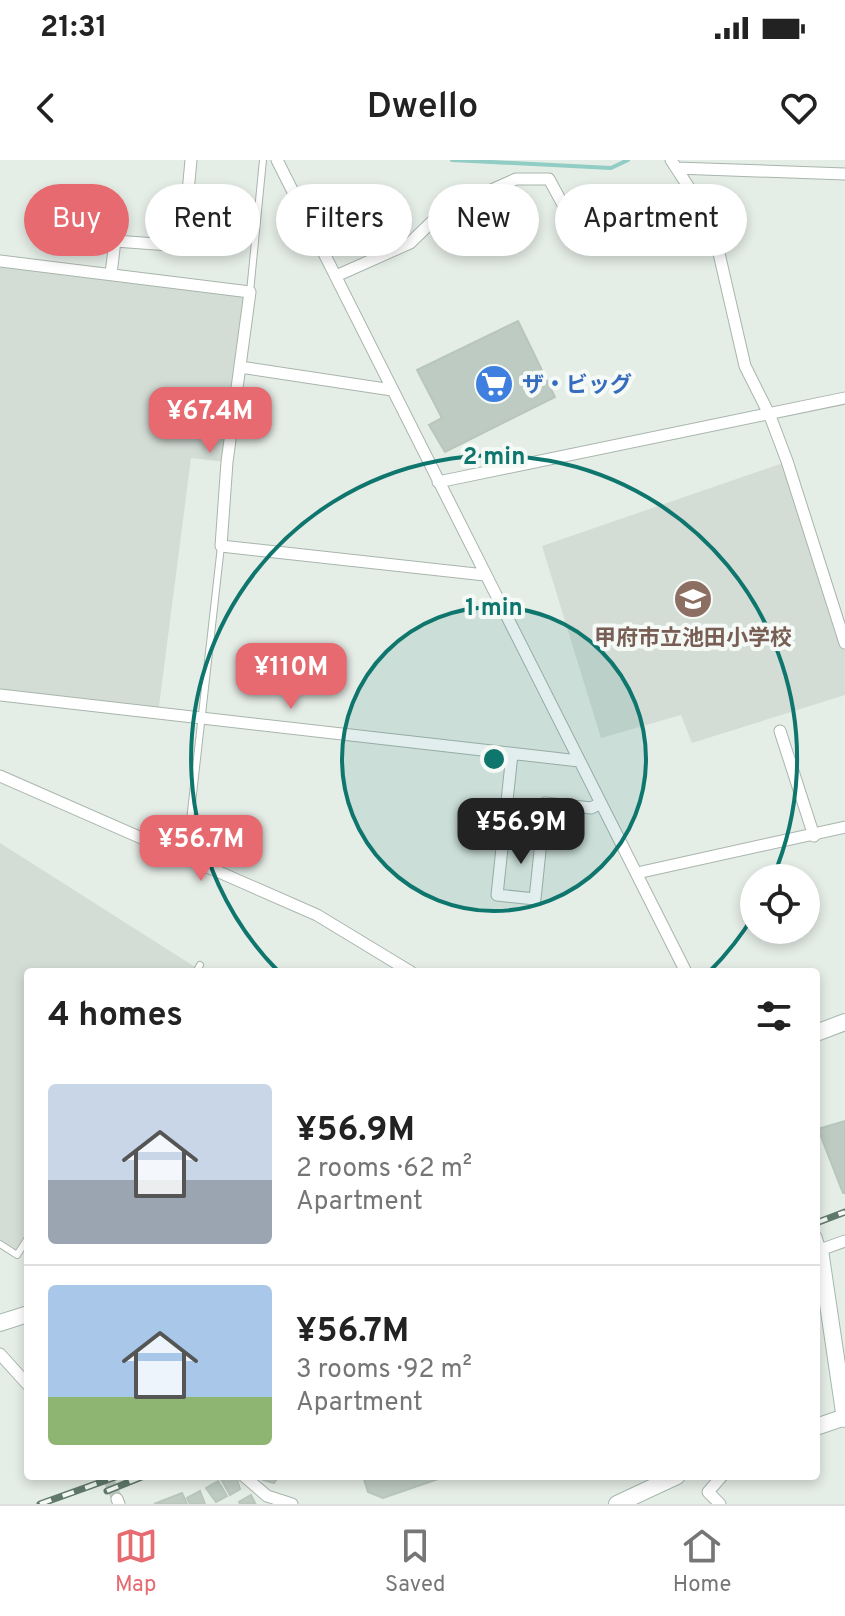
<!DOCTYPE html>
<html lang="en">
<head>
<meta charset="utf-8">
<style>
	body { margin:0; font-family:Overpass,"Noto Sans JP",sans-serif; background:#f2f2f2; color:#222; height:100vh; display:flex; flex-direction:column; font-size:30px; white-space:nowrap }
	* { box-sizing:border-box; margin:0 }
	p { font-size:26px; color:#767676 }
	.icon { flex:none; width:44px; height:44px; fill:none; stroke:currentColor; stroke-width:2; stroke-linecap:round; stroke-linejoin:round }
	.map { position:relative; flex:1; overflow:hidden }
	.details { position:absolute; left:24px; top:808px; width:796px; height:512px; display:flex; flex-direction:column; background:#fff; border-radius:8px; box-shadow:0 4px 12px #0003 }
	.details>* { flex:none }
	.top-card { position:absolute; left:24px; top:24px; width:798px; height:72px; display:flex; gap:16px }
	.buttons { position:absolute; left:740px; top:704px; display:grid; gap:16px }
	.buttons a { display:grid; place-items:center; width:80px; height:80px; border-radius:50%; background:#fff; box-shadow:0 4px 12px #0003; font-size:40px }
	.price { position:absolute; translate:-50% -68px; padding:0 18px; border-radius:16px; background:#e66a6f; color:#fff; font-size:26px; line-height:52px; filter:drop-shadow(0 2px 4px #0008) }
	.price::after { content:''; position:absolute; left:50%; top:48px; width:24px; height:18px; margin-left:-12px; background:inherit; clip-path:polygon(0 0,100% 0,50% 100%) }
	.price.active { background:#222; color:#fff }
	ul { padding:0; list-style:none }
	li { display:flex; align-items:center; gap:24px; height:200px; padding:0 24px }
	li+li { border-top:2px solid #e0e0e0 }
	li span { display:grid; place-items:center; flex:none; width:224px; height:160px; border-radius:8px; color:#555 }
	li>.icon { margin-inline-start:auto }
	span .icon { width:96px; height:96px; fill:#fffc; stroke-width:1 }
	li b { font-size:34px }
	h2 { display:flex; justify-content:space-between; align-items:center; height:96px; padding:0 24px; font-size:34px }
	.pill { padding:0 28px; border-radius:36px; background:#fff; box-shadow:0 4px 12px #0003; font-size:28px; line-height:72px }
	.pill.active { background:#e66a6f; color:#fff }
	.status { display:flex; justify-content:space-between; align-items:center; height:56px; padding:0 40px; background:#fff; direction:ltr }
	.status svg { height:22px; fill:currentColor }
	header { display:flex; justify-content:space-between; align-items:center; height:104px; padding:0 24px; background:#fff; font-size:36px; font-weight:600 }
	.menu { display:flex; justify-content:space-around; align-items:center; height:112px; border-top:2px solid #e0e0e0; background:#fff; font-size:22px; color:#767676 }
	.menu a { display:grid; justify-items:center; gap:4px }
	.menu .active { color:#e66a6f }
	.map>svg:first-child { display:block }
</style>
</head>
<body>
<div class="status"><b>21:31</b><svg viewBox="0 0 49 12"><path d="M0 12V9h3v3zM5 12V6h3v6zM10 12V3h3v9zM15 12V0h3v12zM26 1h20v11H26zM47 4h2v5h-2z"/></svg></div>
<header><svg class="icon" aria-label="back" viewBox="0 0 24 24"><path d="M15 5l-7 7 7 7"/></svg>Dwello<svg class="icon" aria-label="heart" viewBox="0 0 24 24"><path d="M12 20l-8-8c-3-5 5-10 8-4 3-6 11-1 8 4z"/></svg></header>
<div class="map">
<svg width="845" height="1344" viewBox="0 0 845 1344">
	<rect width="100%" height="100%" fill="#e5ede7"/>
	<!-- built -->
	<path fill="#d3ddd6" d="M 0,101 L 250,132 L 227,302 L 191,298 L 158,554 L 0,535 Z
		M 783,303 L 845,491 L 845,535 L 692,583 L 681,555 L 601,578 L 542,386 Z
		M 0,683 L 203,812 L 28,812 L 28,1072 L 14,1093 L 0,1085 Z"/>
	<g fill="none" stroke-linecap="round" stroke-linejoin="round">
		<!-- stream -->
		<path stroke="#92cdc5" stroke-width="4" d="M 452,0 L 611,8 L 628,0"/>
	</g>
	<!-- building -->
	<path fill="#bdcbc2" stroke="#b8c6bc" stroke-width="2" d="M 518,161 L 555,237 L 445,292 L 429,265 L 442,258 L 417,210 Z
		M 845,961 L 845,1033 L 843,1033 L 818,969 Z
		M 227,1316 L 236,1316 L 240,1329 L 230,1335 L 221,1319 Z
		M 263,1316 L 279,1316 L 274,1323 L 263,1320 Z
		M 363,1316 L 447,1316 L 383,1338 L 368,1332 Z
		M 218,1321 L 227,1336 L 216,1342 L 206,1328 Z
		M 200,1331 L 205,1344 L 190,1344 L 187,1338 Z
		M 182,1333 L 187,1344 L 154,1344 Z
		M 251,1335 L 255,1343 L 240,1344 L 239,1342 Z"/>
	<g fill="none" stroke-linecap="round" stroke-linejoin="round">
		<!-- street-tunnel -->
		<path stroke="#bfcac2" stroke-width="11" stroke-dasharray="11 5.5" stroke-linecap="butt" d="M 107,1316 L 117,1339"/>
		<defs>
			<path id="lane" d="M 250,132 L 263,0
				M 186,696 L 221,386
				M 196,812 L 200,805
				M 0,1084 L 17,1095 L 28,1078"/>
			<path id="street" d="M 277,0 L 686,812
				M 671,0 L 712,63 L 745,206 L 770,256 L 787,301 L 845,483
				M 676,8 L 845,14
				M 0,101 L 250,132 L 227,302 L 221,386 L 485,415
				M 111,114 L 115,81 L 183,86 L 191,0
				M 336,116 L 410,83 L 442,52 L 516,19 L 549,19 L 568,54
				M 240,207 L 392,230
				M 438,322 L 845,238
				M 0,535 L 579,601
				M 780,571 L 814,676
				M 512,594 L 497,735 L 535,739 L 545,643 L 591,648 L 601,643
				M 0,616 L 317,755 L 411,812
				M 637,713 L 845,667
				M 816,1077 L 820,1090 L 845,1081
				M 0,1194 L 28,1225
				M 244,1316 L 267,1336 L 292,1344
				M 117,1339 L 119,1344
				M 720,1344 L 708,1332 L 722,1316"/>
			<path id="secondary" d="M 816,873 L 845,862
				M 820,1090 L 845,1259
				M 0,1163 L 28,1154
				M 816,1267 L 845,1257
				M 617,1344 L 677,1316"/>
		</defs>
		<!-- lane casing -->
		<use href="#lane" stroke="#a8b5ac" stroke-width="8"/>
		<!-- street casing -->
		<use href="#street" stroke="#a8b5ac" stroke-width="13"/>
		<!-- secondary casing -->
		<use href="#secondary" stroke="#a4b8ac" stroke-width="18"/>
		<!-- lane -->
		<use href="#lane" stroke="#fff" stroke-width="6"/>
		<!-- street -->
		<use href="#street" stroke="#fff" stroke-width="11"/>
		<!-- secondary -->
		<use href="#secondary" stroke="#fff" stroke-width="16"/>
		<defs>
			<path id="rail" d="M 816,1063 L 845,1052
				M 107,1331 L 144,1316
				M 40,1344 L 118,1316"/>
		</defs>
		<!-- rail casing -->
		<use href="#rail" stroke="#60796b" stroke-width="7"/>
		<!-- rail -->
		<use href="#rail" stroke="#f5faf6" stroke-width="4" stroke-dasharray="12" stroke-linecap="butt"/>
	</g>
	<!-- distance rings -->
	<circle cx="494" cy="599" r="152" fill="#0f766e" fill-opacity=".12"/>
	<g fill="none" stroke="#0f766e" stroke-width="4">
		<circle cx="494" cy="599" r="152"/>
		<path d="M754 755A303 303 0 0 1 710 811M278 811A303 303 0 1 1 773 717"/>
	</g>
	<!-- icons -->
	<defs>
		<symbol id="supermarket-disc" viewBox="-11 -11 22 22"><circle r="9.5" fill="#3f7fe0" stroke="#f5faf6"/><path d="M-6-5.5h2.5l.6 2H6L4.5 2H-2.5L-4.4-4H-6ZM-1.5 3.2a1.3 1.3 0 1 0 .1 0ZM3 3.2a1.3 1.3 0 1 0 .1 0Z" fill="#fff"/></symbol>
		<symbol id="school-disc" viewBox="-11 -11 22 22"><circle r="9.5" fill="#8d6e63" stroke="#f5faf6"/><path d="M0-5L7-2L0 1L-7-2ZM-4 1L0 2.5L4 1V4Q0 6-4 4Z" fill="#fff"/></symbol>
	</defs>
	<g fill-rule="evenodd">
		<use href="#supermarket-disc" x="472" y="202" width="44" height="44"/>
		<use href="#school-disc" x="671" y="417" width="44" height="44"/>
	</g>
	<g text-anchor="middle" stroke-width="8" stroke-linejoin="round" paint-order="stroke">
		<!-- shop labels -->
		<g font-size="22" font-weight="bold" fill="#366cbe" stroke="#f5faf6" text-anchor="start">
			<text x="522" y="232">ザ・ビッグ</text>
		</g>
		<!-- education labels -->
		<g font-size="22" font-weight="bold" fill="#785e54" stroke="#f5faf6">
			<text x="693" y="485">甲府市立池田小学校</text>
		</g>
	</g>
	<circle cx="494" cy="599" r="12" fill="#0f766e" stroke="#f5faf6" stroke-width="4"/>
	<g font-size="24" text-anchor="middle" font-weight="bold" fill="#0f766e" stroke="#f5faf6" stroke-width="8" stroke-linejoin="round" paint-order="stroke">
		<text x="494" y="304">2 min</text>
		<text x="494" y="455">1 min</text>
	</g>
</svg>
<div class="buttons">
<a><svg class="icon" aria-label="locate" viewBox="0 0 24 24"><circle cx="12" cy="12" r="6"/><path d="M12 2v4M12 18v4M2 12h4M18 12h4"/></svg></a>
</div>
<b class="price" style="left:210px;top:295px">¥67.4M</b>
<b class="price" style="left:291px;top:551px">¥110M</b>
<b class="price active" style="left:521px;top:706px">¥56.9M</b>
<b class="price" style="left:201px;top:723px">¥56.7M</b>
<div class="top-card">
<a class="pill active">Buy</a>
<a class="pill">Rent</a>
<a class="pill">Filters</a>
<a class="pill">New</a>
<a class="pill">Apartment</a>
</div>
<section class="details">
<h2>4 homes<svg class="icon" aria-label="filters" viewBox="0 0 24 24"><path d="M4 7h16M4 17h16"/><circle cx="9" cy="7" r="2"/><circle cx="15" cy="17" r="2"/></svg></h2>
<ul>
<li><span style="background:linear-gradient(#c9d6e8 60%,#9aa5b1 0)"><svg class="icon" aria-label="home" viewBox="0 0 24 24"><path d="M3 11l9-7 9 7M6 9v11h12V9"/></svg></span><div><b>¥56.9M</b><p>2 rooms · 62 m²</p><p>Apartment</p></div></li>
<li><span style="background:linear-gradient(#a9c7e8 70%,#8fb573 0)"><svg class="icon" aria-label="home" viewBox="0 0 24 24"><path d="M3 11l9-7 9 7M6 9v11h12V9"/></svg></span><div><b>¥56.7M</b><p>3 rooms · 92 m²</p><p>Apartment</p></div></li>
</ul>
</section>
</div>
<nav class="menu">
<a class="active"><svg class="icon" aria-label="map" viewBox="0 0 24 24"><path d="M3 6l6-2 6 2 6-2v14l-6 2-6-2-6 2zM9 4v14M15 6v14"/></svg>Map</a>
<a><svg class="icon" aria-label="saved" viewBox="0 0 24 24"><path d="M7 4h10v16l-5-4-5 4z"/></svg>Saved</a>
<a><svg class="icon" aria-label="home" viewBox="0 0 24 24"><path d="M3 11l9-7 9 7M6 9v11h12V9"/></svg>Home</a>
</nav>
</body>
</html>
